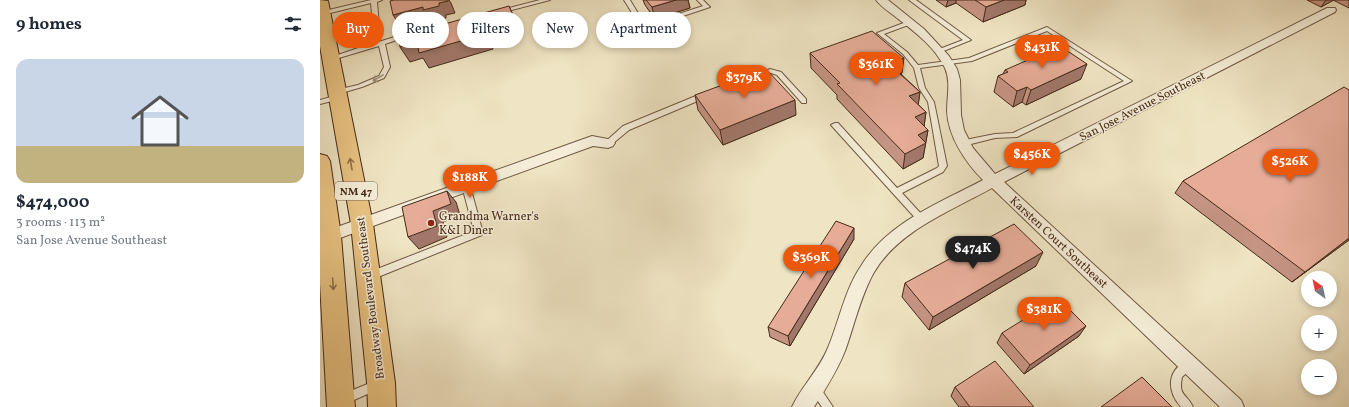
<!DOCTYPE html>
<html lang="en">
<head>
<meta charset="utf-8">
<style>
	body { margin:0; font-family:Vollkorn,serif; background:#f2f2f3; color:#1f2937; height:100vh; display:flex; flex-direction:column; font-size:15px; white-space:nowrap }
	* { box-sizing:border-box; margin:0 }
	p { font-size:13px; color:#747a83 }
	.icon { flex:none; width:22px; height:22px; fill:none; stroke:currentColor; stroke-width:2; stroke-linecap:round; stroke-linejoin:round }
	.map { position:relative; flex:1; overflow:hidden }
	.side { display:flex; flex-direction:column; background:#fff; width:320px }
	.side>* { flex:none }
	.guide { position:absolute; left:12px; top:12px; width:380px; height:36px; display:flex; gap:8px }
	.needle { width:26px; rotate:327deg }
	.fabs { position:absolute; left:981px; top:271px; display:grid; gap:8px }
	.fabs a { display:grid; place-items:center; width:36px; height:36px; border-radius:50%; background:#fff; box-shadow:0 2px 6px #0003; font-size:20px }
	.price { position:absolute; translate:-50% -34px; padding:0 9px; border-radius:14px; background:#ea580c; color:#fff; font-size:13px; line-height:26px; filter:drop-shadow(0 1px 2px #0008) }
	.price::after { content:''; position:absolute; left:50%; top:24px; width:12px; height:9px; margin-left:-6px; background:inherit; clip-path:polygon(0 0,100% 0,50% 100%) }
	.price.active { background:#222; color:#fff }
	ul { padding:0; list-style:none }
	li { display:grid; align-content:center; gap:8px; height:212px; padding:0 16px }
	li span { display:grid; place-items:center; height:124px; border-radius:12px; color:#555 }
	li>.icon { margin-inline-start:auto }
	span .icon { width:72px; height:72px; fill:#fffc; stroke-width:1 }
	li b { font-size:17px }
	h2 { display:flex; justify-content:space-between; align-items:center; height:48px; padding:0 16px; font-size:17px }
	.chip { padding:0 14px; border-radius:18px; background:#fff; box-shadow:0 2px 6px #0003; font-size:14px; line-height:36px }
	.chip.active { background:#ea580c; color:#fff }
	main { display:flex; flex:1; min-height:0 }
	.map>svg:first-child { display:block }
</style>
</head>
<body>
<main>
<section class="side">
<h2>9 homes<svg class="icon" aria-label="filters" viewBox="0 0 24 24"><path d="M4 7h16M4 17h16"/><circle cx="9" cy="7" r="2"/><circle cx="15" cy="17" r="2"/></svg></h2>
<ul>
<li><span style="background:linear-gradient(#c9d6e8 70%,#c2b280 0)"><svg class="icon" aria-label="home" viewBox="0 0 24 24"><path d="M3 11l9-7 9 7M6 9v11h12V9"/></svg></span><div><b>$474,000</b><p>3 rooms · 113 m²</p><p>San Jose Avenue Southeast</p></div></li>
</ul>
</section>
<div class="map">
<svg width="1029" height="407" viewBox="0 0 1029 407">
	<rect width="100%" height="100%" fill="#efe4c3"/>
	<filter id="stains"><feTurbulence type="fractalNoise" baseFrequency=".005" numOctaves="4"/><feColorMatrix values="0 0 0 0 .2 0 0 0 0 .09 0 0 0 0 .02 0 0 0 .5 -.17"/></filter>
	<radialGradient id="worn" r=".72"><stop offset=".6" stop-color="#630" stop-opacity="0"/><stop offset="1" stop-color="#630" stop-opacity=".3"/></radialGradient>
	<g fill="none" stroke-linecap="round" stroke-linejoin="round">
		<defs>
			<path id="service" d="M 51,0 L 62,0 L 57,2 L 60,37 L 55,43 L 88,33 L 91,35 L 65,44 L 70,67 L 64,78 L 42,87 L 18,94 L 16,94 L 16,90 L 38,85 L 59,76 L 64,67 L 59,46 L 12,60 L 9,58 L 47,45 L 54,37 L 51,3 L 2,15 L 0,14 L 0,12 Z
				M 220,0 L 230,0 L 180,13 L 177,11 Z
				M 304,0 L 310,0 L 325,25 L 383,6 L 377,0 L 383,0 L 390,7 L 324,29 L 321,27 Z
				M 589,0 L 596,0 L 651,40 L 621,52 L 617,52 L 617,50 L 643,40 Z
				M 589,21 L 591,22 L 591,24 L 564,34 L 587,52 L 598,65 L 649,58 L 727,27 L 812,81 L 697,137 L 675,138 L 643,146 L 640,145 L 639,143 L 640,141 L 675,134 L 693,133 L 804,81 L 727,31 L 652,61 L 600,68 L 605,88 L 614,102 L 627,166 L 623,172 L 582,193 L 604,217 L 605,219 L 604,221 L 598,221 L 511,125 L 515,123 L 518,123 L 577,188 L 617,168 L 619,166 L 608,102 L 599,88 L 594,68 L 583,54 L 557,33 Z
				M 450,69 L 461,72 L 486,99 L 486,103 L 482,103 L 457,75 L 451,73 L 439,78 L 436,76 Z
				M 383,93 L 387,93 L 388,95 L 387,97 L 309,130 L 291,145 L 285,145 L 284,143 L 303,126 Z
				M 18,95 L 20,95 L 20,99 L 0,104 L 0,100 Z
				M 146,183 L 150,186 L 163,233 L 162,235 L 53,279 L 50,280 L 47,279 L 46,276 L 47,273 L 154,231 L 142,186 Z
				M 869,360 L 872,362 L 874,365 L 872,368 L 862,377 C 858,397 867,393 873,407 L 861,407 C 846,390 847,369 869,360 Z
				M 57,380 L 61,382 L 62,385 L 61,388 L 25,404 L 21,403 L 20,399 L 21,395 Z
				M 495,385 L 499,386 L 513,407 L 502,407 L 490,390 L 491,386 Z"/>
			<path id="minor" d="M 556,0 L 568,0 L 604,29 L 629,56 L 637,69 L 640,80 L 641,115 L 644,130 L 653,148 L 675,174 L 1007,8 L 1015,8 L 1016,10 L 1015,12 L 684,182 L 921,400 L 924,407 L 900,407 L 672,188 C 631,211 577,231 553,274 C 540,298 534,326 525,351 C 517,371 505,390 494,407 L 472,407 C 481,387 498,371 507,350 C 519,323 524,291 541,266 C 568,222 620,203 663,180 C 645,162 628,136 627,111 C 627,97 631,81 625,68 C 615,47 595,32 577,18 C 570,12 561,7 556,0 Z
				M 272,136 L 293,140 L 295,143 L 293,146 L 288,148 L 273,146 L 9,242 L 3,240 L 1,236 L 3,232 Z"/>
			<path id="primary" d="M 0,0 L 8,1 L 53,224 L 75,383 L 76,407 L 48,407 L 47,383 L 31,224 L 0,46 Z
				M 0,154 L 7,156 L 10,161 L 21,236 L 35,407 L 7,407 L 0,283 Z"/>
		</defs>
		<!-- service casing -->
		<use href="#service" stroke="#705944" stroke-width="2"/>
		<!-- minor casing -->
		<use href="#minor" stroke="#705944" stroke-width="2"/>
		<!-- primary casing -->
		<use href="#primary" stroke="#462b19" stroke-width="2"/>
		<!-- service -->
		<use href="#service" fill="#f5edd8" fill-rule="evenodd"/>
		<!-- minor -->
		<use href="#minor" fill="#f5edd8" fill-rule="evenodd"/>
		<!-- primary -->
		<use href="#primary" fill="#e8c282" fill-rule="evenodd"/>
	</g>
	<!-- wall -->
	<path fill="#c69483" stroke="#462b19" d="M 323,0 L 368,0 L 370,8 L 335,19 L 325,5 Z
		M 616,0 L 706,0 L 705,5 L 663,22 L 636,3 L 626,7 Z
		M 987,0 L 1029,0 L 1029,8 L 1013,0 L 1001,7 Z
		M 490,53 L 582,73 L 581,74 L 600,92 L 598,104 L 606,112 L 604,126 L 608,130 L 603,158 L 583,169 L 517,99 L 517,95 L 491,68 Z
		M 685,70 L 761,79 L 706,105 L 702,102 L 693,107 L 674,92 L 678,76 L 683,74 Z
		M 1029,90 L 1029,240 L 972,282 L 855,193 L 863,181 Z
		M 375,95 L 476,115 L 403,145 L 378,110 Z
		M 534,239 L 470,346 L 450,337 L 448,327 Z
		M 716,266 L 609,330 L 582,297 L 585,283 Z
		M 682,333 L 759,336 L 704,374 L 677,343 Z
		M 635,387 L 714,407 L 639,407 L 631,396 Z"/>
	<!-- shaded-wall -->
	<path fill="#a1786a" stroke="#462b19" d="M 128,0 L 129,0 L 131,3 L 135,13 L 126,15 L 126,18 L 111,21 L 109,19 L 81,27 L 73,15 Z
		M 356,0 L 368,0 L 370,8 L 335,19 L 332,7 Z
		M 628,0 L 636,0 L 636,3 L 626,7 Z
		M 684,0 L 706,0 L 705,5 L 663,22 L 666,7 Z
		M 1006,0 L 1014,0 L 1001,7 Z
		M 189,6 L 202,35 L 171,44 L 173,49 L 109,68 L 103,58 L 90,62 L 80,47 L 97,42 L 163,29 Z
		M 584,58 L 582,73 L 568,79 L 569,64 Z
		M 767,64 L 761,79 L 706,105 L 711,90 Z
		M 707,87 L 702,102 L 693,107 L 697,91 Z
		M 600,92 L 598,107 L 589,96 Z
		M 475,100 L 476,115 L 403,145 L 400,130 Z
		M 606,112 L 604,127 L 595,117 Z
		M 608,130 L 603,158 L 583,169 L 585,154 L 598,135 Z
		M 127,191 L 136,202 L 140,215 L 123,222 L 127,237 L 99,249 L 88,237 Z
		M 534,228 L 534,239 L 470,346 L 468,336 Z
		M 1029,238 L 1029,240 L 972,282 L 985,272 Z
		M 723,252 L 716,266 L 609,330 L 613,317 Z
		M 766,326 L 759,336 L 704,374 L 710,365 Z"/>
	<!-- building -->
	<path fill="#e6ac98" stroke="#462b19" d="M 74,0 L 128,0 L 128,1 L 119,3 L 119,6 L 103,10 L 103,7 L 73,15 L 70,1 Z
		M 326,0 L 356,0 L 332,7 Z
		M 655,0 L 684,0 L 666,7 Z
		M 189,6 L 195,20 L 163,29 L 165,34 L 99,53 L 97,42 L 80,47 L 78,37 Z
		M 552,31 L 584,58 L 569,64 L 600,92 L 589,96 L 606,112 L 595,117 L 608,130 L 598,135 L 606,143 L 585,154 L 517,84 L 520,83 L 490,53 Z
		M 740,46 L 767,64 L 711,90 L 707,87 L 697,91 L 678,76 L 688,72 L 685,70 Z
		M 446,69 L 475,100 L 400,130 L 375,95 Z
		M 1024,87 L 1029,90 L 1029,238 L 985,272 L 863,181 Z
		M 127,191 L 131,204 L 113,211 L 117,226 L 88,237 L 82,207 Z
		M 516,221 L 534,228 L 468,336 L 448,327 Z
		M 694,224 L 723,252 L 613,317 L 585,283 Z
		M 738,298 L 766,326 L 710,365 L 682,333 Z
		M 675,361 L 714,407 L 650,407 L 635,387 Z
		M 822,377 L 852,407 L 781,407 Z"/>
	<!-- one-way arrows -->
	<defs><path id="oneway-shaft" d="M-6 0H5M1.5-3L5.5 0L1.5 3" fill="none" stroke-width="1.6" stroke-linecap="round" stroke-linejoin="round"/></defs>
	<use stroke="#9e8c78" href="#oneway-shaft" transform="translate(58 78) rotate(149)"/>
	<g stroke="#8f6f48">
		<use href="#oneway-shaft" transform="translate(31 164) rotate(-100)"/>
		<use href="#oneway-shaft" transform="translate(13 284) rotate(86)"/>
	</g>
	<!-- markers -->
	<circle fill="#8f2418" stroke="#f5edd8" stroke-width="1.5" cx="111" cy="223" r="4"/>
	<g text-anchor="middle" stroke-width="3" stroke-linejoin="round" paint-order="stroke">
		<!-- shield labels -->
		<rect fill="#f5edd8" stroke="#7a6552" stroke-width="1" x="15" y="182" width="42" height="18" rx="3"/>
		<g font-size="11" font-weight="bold" fill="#462b19">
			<text x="36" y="195">NM 47</text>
		</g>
		<!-- street labels -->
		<g font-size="12" fill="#462b19" stroke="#f5edd8">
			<text transform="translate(822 106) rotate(-27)" y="4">San Jose Avenue Southeast</text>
			<text transform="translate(739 242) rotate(43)" y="4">Karsten Court Southeast</text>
			<text transform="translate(50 298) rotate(-97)" y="4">Broadway Boulevard Southeast</text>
		</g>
		<!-- poi labels -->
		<g font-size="12" fill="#462b19" stroke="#f5edd8" text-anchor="start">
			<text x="119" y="220">Grandma Warner's<tspan x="119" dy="14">K&amp;I Diner</tspan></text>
		</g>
	</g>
	<rect width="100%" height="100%" filter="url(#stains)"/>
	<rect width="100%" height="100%" fill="url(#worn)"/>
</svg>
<div class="fabs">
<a><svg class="needle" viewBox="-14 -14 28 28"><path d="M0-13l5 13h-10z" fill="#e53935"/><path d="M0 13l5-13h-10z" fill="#747a83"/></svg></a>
<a>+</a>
<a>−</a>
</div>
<b class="price" style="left:722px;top:69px">$431K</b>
<b class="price" style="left:556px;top:86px">$361K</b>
<b class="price" style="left:424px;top:99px">$379K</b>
<b class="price" style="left:712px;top:176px">$456K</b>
<b class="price" style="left:970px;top:183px">$526K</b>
<b class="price" style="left:150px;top:199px">$188K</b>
<b class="price active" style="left:653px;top:270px">$474K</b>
<b class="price" style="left:491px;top:279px">$369K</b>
<b class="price" style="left:724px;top:331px">$381K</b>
<div class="guide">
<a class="chip active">Buy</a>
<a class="chip">Rent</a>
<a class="chip">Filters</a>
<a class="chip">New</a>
<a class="chip">Apartment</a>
</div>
</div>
</main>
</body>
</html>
